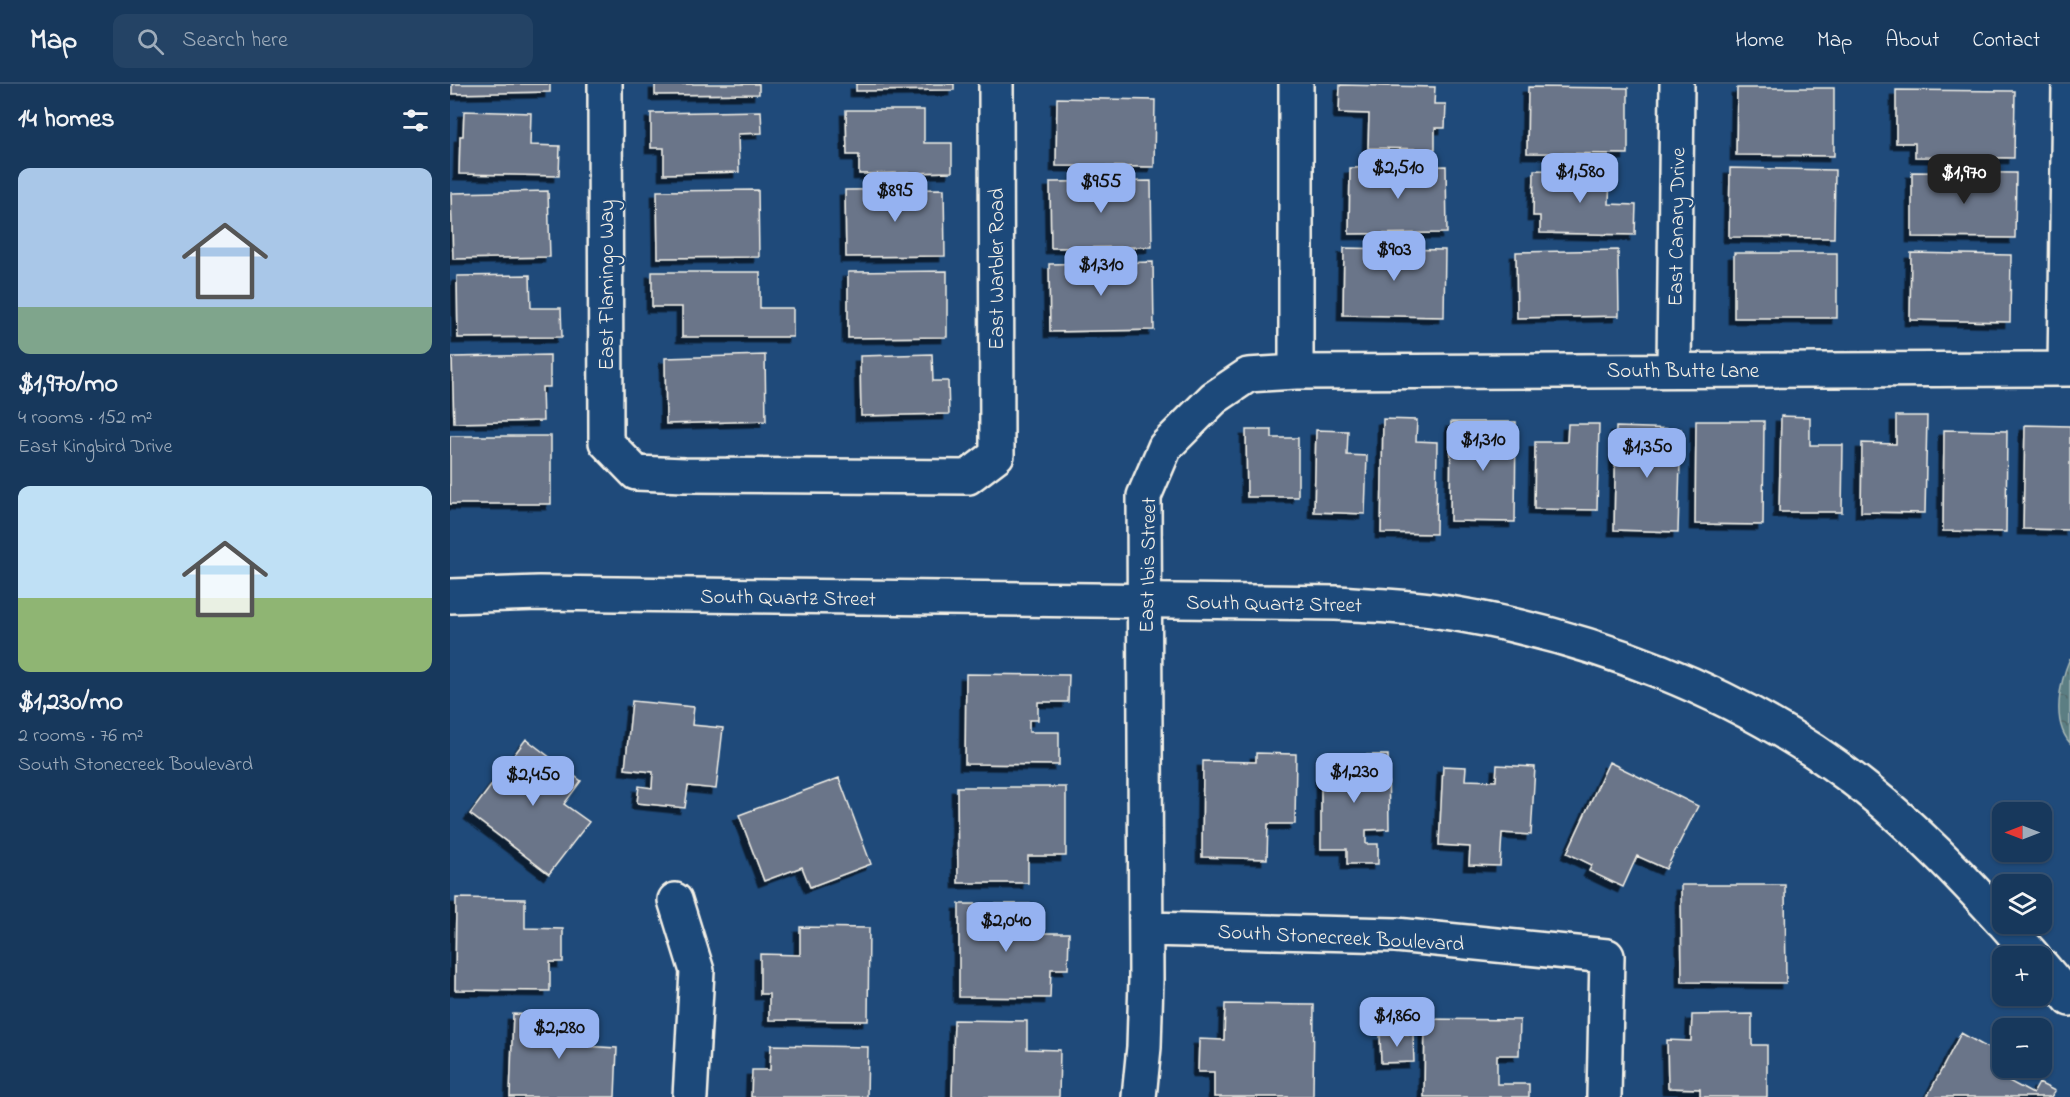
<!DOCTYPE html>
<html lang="en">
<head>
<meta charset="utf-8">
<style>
	body { margin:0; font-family:"Indie Flower",sans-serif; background:#244365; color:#f1f3f6; height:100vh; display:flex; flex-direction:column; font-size:22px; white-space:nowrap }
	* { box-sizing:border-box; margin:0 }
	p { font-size:20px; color:#9eacbb }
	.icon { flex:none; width:33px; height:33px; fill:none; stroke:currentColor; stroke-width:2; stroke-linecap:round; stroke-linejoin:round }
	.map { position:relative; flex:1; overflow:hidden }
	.panel { display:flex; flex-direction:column; background:#17385c; width:450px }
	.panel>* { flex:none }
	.needle { width:39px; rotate:270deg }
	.controls { position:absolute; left:1542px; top:718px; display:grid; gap:12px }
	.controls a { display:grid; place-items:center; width:60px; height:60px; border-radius:12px; background:#17385c; box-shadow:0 2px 4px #0004,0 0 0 2px #365272; font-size:30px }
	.price { position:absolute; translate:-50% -51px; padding:0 14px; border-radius:12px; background:#95b2f1; color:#111; font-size:20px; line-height:39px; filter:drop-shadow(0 2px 3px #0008) }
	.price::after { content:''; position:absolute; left:50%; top:36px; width:18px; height:14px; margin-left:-9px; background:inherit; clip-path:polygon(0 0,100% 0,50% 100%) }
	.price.on { background:#222; color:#fff }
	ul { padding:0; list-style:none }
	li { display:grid; align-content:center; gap:12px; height:318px; padding:0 18px }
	li span { display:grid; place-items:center; height:186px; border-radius:12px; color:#555 }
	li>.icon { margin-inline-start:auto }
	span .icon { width:108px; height:108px; fill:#fffc; stroke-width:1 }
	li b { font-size:26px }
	h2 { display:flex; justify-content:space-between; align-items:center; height:72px; padding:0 18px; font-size:26px }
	header { display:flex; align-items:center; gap:36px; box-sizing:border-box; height:84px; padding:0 30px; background:#17385c; border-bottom:2px solid #365272 }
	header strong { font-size:28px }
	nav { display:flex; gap:33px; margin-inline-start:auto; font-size:21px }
	.search { width:420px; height:54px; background:#244365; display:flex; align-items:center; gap:15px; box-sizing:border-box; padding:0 21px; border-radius:12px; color:#9eacbb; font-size:22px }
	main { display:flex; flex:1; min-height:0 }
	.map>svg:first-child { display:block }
</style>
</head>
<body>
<header>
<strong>Map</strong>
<div class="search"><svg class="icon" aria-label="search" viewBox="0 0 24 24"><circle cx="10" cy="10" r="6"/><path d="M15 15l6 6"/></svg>Search here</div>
<nav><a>Home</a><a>Map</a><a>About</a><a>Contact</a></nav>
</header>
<main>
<section class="panel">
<h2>14 homes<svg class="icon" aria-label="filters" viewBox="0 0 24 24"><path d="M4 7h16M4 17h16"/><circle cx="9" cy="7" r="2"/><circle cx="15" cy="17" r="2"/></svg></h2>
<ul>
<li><span style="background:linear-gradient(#a9c7e8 75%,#7fa58c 0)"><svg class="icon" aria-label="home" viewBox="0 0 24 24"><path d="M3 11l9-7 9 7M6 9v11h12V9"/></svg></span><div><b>$1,970/mo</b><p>4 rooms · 152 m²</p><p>East Kingbird Drive</p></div></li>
<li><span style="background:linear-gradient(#bfe0f5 60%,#8fb573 0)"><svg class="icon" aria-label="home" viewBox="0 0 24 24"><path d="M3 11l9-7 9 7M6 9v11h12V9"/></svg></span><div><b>$1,230/mo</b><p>2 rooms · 76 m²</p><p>South Stonecreek Boulevard</p></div></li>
</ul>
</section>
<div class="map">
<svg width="1620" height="1013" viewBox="0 0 1620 1013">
	<defs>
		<pattern id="park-crowns" width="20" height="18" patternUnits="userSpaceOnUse" patternTransform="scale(1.5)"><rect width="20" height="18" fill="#5b7e83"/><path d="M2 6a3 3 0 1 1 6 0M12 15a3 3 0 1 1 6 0" fill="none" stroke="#536668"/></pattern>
		<filter id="shadow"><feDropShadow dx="-5.5" dy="5.5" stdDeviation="0" flood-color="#0009"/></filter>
	</defs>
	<rect width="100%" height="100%" fill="#1f4a7a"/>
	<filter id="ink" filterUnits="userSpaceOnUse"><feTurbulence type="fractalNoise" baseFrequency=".0167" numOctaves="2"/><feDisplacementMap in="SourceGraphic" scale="12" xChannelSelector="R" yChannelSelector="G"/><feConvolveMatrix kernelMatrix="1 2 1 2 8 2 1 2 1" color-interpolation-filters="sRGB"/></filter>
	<g filter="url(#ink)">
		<!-- park -->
		<path fill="url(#park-crowns)" stroke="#a8b8b6" stroke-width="1.5" d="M 1620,574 L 1620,659 C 1601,637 1610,598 1620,574 Z"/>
		<!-- building -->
		<path fill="#6a7489" stroke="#f4f1e8" stroke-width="1.5" filter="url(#shadow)" d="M 2,0 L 100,0 L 100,8 L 2,10 Z
			M 205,0 L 309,0 L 309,10 L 205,11 Z
			M 406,0 L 504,0 L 504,6 L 406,7 Z
			M 890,1 L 985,3 L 984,20 L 996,20 L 995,44 L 985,44 L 985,65 L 918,64 L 919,30 L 889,29 Z
			M 1078,3 L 1178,4 L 1178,70 L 1077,69 Z
			M 1287,4 L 1384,4 L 1384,72 L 1286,71 Z
			M 1446,6 L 1565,7 L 1564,74 L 1465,73 L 1465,59 L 1446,59 Z
			M 607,14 L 705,16 L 704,83 L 606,82 Z
			M 396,26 L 474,26 L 474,59 L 502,59 L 502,88 L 409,90 L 409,71 L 397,71 Z
			M 14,27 L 81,29 L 80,61 L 110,62 L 109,92 L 9,90 L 10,52 L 13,52 Z
			M 311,27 L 312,49 L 288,50 L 289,88 L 214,90 L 214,64 L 201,64 L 201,29 Z
			M 996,82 L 997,149 L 899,150 L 900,84 Z
			M 1280,84 L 1385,86 L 1384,154 L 1279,153 Z
			M 1084,86 L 1160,88 L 1159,120 L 1186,121 L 1185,151 L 1090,149 L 1090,132 L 1083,132 Z
			M 1462,88 L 1566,89 L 1565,154 L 1462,153 Z
			M 701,97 L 702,163 L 601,164 L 600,98 Z
			M 494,105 L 495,172 L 396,173 L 395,106 Z
			M 308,106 L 309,173 L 208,174 L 207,107 Z
			M 98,107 L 100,173 L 3,175 L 1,109 Z
			M 894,164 L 995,166 L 994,233 L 893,231 Z
			M 1168,166 L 1169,232 L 1067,234 L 1066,168 Z
			M 1284,169 L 1387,169 L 1387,234 L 1284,234 Z
			M 1461,169 L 1561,171 L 1560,238 L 1460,236 Z
			M 703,178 L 704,246 L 600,248 L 599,180 Z
			M 497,187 L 497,253 L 398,254 L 398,188 Z
			M 202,188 L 310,188 L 310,224 L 343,224 L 343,253 L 232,253 L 232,223 L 202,223 Z
			M 80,191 L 81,224 L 111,224 L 112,253 L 8,254 L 7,192 Z
			M 482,270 L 483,297 L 498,297 L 499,330 L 411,332 L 410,272 Z
			M 100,271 L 100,303 L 92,303 L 93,337 L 4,339 L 2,273 Z
			M 315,271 L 316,337 L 216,340 L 215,274 Z
			M 1331,332 L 1360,333 L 1360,361 L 1393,361 L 1392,428 L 1329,428 Z
			M 1446,332 L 1477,332 L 1475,429 L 1411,428 L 1412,359 L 1446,360 Z
			M 933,335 L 967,336 L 966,357 L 987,358 L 986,450 L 931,449 Z
			M 1246,337 L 1314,337 L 1313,441 L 1245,440 Z
			M 1001,338 L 1066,338 L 1065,438 L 1000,437 Z
			M 1118,340 L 1149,340 L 1147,426 L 1084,425 L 1085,358 L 1117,358 Z
			M 1575,341 L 1620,342 L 1620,446 L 1573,445 Z
			M 1166,343 L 1231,345 L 1228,448 L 1164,446 Z
			M 796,346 L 822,346 L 822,354 L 848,354 L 848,413 L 797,413 Z
			M 866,346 L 898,347 L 897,371 L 917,372 L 915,430 L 864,428 Z
			M 1494,346 L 1557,347 L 1556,448 L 1493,447 Z
			M 0,352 L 101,352 L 101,420 L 0,420 Z
			M 516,590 L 619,591 L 618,618 L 588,618 L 588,636 L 579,636 L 579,648 L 609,648 L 609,681 L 515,680 Z
			M 182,617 L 244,623 L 242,641 L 273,644 L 266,705 L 238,702 L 235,724 L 187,719 L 189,702 L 202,704 L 203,688 L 175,685 Z
			M 76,655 L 131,697 L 114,720 L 139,738 L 99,790 L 20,730 Z
			M 806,669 L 846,670 L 845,740 L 818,740 L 817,775 L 752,773 L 753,677 L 806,678 Z
			M 871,671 L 938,671 L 939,745 L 916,746 L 916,760 L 928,760 L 928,780 L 897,780 L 897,765 L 871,765 Z
			M 1159,678 L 1248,722 L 1216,785 L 1187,772 L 1173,803 L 1139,787 L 1142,781 L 1117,769 Z
			M 1047,681 L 1085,683 L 1081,751 L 1052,749 L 1050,782 L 1019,781 L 1020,763 L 989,761 L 993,682 L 1016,683 L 1015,696 L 1046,697 Z
			M 389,694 L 421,780 L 360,803 L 352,783 L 314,797 L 289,731 Z
			M 507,703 L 616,703 L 616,772 L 578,772 L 578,799 L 508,799 Z
			M 1231,801 L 1335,801 L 1336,899 L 1232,898 Z
			M 6,814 L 75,815 L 75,844 L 113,845 L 113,878 L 100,878 L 100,907 L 5,906 Z
			M 509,820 L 580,820 L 579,849 L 619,849 L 618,885 L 601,885 L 600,914 L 509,913 Z
			M 350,843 L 419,844 L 418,937 L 319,936 L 319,910 L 310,910 L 310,870 L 350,871 Z
			M 775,920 L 864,921 L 863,1013 L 764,1013 L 764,988 L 748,988 L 749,955 L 774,956 Z
			M 63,930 L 135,933 L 134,962 L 167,964 L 165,1013 L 60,1013 Z
			M 1302,930 L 1302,961 L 1317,961 L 1317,1013 L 1250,1013 L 1250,1005 L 1218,1004 L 1217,956 L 1241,957 L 1242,931 Z
			M 975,935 L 1070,936 L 1069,971 L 1047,971 L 1047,1000 L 1079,1000 L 1079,1013 L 974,1013 Z
			M 504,936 L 577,937 L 577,965 L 610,966 L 609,1013 L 502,1013 Z
			M 1511,949 L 1552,972 L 1552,984 L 1564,984 L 1557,996 L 1583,1010 L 1589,999 L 1605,1007 L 1601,1013 L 1477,1013 Z
			M 963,950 L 964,978 L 931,979 L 930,951 Z
			M 321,961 L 418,963 L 417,1013 L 301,1013 L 302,986 L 320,986 Z"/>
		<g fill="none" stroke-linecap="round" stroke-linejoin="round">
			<defs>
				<path id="minor" d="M 155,0 L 156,358 L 186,389 L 235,391 L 518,393 L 547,371 L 546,0
					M 1615,285 L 1619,0
					M 1224,286 L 1227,0
					M 846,288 L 1620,285
					M 225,816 L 247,887 L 240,1013
					M 696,845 L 946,851 L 1157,872 L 1154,1013
					M 689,1013 L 694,963 L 696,895 L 694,412 L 715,363 L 764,314 L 798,291 L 846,288 L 846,0"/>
				<path id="tertiary" d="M 0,512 L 89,509 L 886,519 C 918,521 950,522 981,526 C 1134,548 1295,608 1416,705 C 1466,745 1510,791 1552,837
					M 1555,840 L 1584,873
					M 1592,882 L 1620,915"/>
			</defs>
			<!-- minor casing -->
			<use href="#minor" stroke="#f4f1e8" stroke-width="38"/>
			<!-- tertiary casing -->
			<use href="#tertiary" stroke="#f4f1e8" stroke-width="38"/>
			<!-- minor -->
			<use href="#minor" stroke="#1f4a7a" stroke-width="33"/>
			<!-- tertiary -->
			<use href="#tertiary" stroke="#1f4a7a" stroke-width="33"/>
		</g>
	</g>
	<g text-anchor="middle" stroke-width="4.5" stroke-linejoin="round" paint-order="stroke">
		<!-- street labels -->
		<g font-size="21" fill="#f4f1e8" stroke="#1f4a7a">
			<text transform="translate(1226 143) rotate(-89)" y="7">East Canary Drive</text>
			<text transform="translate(546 185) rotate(-90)" y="7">East Warbler Road</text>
			<text transform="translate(156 201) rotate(-90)" y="7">East Flamingo Way</text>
			<text x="1233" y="293">South Butte Lane</text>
			<text transform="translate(697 481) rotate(-89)" y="7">East Ibis Street</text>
			<text transform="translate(338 513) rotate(1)" y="7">South Quartz Street</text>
			<text transform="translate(824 519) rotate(1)" y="7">South Quartz Street</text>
			<text transform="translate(891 853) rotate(3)" y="7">South Stonecreek Boulevard</text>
		</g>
	</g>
</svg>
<div class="controls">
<a><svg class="needle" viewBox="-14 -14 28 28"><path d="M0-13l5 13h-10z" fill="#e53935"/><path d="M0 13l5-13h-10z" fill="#9eacbb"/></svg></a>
<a><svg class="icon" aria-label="layers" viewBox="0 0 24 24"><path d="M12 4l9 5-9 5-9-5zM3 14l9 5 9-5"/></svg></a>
<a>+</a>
<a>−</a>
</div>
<b class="price" style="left:948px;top:116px">$2,510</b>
<b class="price" style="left:1130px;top:120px">$1,580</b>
<b class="price on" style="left:1514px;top:121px">$1,970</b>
<b class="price" style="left:651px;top:130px">$955</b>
<b class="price" style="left:445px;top:139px">$895</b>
<b class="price" style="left:944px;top:198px">$903</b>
<b class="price" style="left:651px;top:213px">$1,310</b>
<b class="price" style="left:1033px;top:388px">$1,310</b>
<b class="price" style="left:1197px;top:395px">$1,350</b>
<b class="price" style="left:904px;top:720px">$1,230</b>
<b class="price" style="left:83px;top:723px">$2,450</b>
<b class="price" style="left:556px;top:869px">$2,040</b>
<b class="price" style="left:947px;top:964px">$1,860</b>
<b class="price" style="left:109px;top:976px">$2,280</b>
</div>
</main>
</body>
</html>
